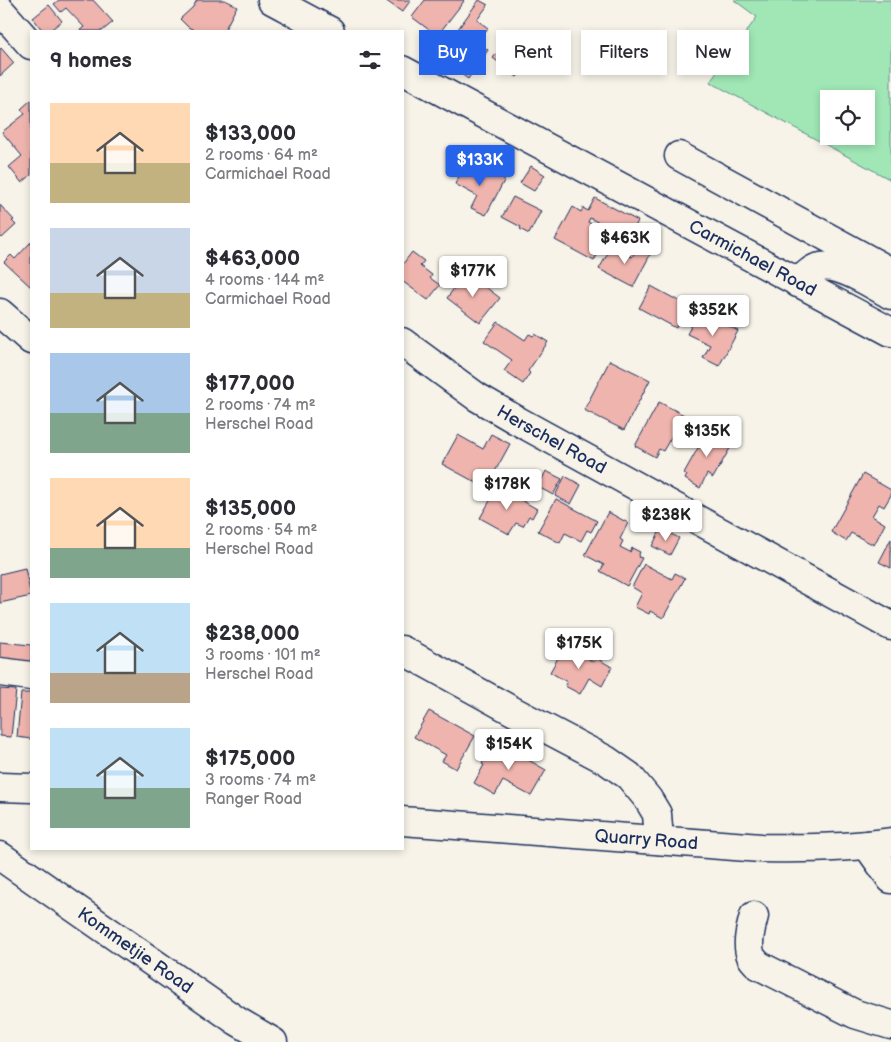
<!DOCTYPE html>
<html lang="en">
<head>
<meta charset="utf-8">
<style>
	body { margin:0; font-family:"Balsamiq Sans",sans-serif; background:#f2f2f3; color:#2b2b33; height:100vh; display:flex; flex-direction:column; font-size:19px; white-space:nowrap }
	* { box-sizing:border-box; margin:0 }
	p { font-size:16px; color:#7c7c81 }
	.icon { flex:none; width:28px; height:28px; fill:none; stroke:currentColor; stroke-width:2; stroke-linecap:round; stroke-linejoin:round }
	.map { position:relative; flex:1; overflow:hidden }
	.side { position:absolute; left:30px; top:30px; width:374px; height:820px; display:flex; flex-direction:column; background:#fff; border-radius:0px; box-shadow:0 2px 8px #0003 }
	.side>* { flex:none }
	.top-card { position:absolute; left:419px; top:30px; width:396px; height:45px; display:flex; gap:10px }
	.tools { position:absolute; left:820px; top:90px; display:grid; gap:10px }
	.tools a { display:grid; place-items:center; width:55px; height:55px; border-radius:0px; background:#fff; box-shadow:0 2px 8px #0003; font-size:25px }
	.price { position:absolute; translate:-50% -42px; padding:0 11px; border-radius:5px; background:#fff; color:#222; font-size:16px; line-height:32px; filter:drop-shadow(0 1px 2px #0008) }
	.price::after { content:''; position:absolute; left:50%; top:30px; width:15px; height:11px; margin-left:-8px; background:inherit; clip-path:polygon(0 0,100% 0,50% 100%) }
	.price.on { background:#2563eb; color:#fff }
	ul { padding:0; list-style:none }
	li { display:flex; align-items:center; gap:15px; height:125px; padding:0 20px }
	li span { display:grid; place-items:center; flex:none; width:140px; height:100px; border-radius:0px; color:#555 }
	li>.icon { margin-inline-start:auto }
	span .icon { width:60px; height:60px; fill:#fffc; stroke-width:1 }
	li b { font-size:21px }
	h2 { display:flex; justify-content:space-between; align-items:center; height:60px; padding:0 20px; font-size:21px }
	.tag { padding:0 18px; border-radius:0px; background:#fff; box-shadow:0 2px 8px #0003; font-size:18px; line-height:45px }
	.tag.on { background:#2563eb; color:#fff }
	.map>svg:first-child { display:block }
</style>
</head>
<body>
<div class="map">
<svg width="891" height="1042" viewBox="0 0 891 1042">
	<rect width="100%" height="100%" fill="#f7f3e8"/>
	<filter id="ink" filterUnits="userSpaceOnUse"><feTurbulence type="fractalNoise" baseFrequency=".02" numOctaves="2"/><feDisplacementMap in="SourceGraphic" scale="10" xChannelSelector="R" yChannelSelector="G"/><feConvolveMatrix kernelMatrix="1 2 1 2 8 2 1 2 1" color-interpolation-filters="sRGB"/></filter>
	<g filter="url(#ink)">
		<!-- green -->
		<path fill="#a0e7b5" stroke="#5e8b8a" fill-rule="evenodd" d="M 734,0 L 891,0 L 891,180 L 710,82 L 757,17 ZM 829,99 L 866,99 L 866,136 L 829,136 Z"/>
		<!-- building -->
		<path fill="#efb4ad" stroke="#1b2f5e" d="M 59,0 L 93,0 L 113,22 L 102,31 L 79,31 L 84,27 L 66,8 L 61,12 L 54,4 Z
			M 197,0 L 225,0 L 237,6 L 224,31 L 196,31 L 188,27 L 180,19 L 193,7 Z
			M 385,0 L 411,0 L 402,12 Z
			M 425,0 L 463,0 L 464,1 L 437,36 L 412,17 Z
			M 479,0 L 488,5 L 477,20 L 488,28 L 478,42 L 488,50 L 468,79 L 453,68 L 461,58 L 445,47 Z
			M 49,5 L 62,21 L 49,31 L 43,31 L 33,18 Z
			M 506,42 L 530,61 L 517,77 L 493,58 Z
			M 1,48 L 14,63 L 0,76 L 0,49 Z
			M 31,100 L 31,175 L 22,183 L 9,167 L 22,156 L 2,132 L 25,114 L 21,109 Z
			M 466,163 L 494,177 L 495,174 L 505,179 L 486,215 L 471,208 L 477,196 L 455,184 Z
			M 531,166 L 545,175 L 534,191 L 520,183 Z
			M 513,197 L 541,211 L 529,234 L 520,229 L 521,227 L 502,217 Z
			M 595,198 L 638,221 L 629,239 L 590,218 L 588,222 L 606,232 L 594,254 L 597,255 L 594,261 L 555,240 L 573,207 L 581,212 L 583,208 L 588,211 Z
			M 0,205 L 14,220 L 12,221 L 16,225 L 2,238 L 0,236 Z
			M 31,242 L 31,287 L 4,262 L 11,255 L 15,259 Z
			M 612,246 L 632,257 L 637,248 L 650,255 L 633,287 L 599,269 Z
			M 412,252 L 424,261 L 420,266 L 432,275 L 430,278 L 440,285 L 428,300 L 402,281 L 402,265 Z
			M 466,272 L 500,298 L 480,323 L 447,298 Z
			M 651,286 L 688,306 L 676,328 L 639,308 Z
			M 699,311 L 738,331 L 719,366 L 703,358 L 710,345 L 687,334 Z
			M 498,322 L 525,340 L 529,334 L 533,336 L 535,334 L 548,342 L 528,371 L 530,373 L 523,384 L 504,371 L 512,360 L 484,341 Z
			M 610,360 L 650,380 L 624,430 L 584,410 Z
			M 659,402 L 684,415 L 663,451 L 659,449 L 655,457 L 635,446 Z
			M 708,430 L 733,443 L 713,478 L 707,474 L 700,488 L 685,479 L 687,475 L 684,473 Z
			M 491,434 L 510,444 L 486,488 L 442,464 L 458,435 L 483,449 Z
			M 546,471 L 562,479 L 553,495 L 538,487 Z
			M 863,474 L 891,490 L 891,495 L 884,507 L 879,504 L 872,516 L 885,524 L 874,545 L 851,533 L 846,541 L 831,532 Z
			M 565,476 L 581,485 L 571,504 L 555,496 Z
			M 498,487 L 537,509 L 532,518 L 529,516 L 523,526 L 516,523 L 509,534 L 480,518 Z
			M 556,499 L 597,521 L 591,532 L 587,530 L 581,541 L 565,533 L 560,543 L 538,531 Z
			M 608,512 L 628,523 L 620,539 L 623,541 L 620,547 L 630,552 L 632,548 L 640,552 L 638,557 L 642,558 L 627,586 L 600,571 L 604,565 L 585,555 Z
			M 661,529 L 679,538 L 670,555 L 652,546 Z
			M 891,539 L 891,568 L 879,562 Z
			M 644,564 L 672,579 L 675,573 L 685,578 L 663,618 L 650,611 L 649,614 L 635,607 L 642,593 L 632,587 Z
			M 25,568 L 31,596 L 0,603 L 0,574 Z
			M 0,642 L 31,645 L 31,664 L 0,661 Z
			M 567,642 L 573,646 L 571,650 L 594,662 L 596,658 L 612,667 L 602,686 L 589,678 L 580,694 L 565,686 L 567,682 L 550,672 Z
			M 0,689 L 16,690 L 11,737 L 0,736 Z
			M 21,693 L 31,693 L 31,739 L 17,737 Z
			M 429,711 L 475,736 L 456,769 L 442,761 L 446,755 L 414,737 Z
			M 497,742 L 546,770 L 531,796 L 503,781 L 495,795 L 474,783 L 484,765 L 482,764 L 490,749 L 492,750 Z"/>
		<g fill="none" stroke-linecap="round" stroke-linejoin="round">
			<defs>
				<g id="minor">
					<path d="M 272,0 L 330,31"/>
					<path d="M 0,10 L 31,45"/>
					<path id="s1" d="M 402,70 L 891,332"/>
					<path d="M 679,156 L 891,272"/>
					<path d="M 798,283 C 804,277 812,268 821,267 C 841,263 873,285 891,295"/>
					<path d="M 0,313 L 31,340"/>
					<path id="s2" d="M 402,342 L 477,397 L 518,421 L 891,626"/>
					<path d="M 402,650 L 511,710 L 606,760 L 629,776 L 648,799 L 657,814 L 659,840"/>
					<path d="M 0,672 L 31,676"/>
					<path d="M 0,787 L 31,788"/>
					<path id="s3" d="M 402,821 L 761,848 C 804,849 848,848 891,842"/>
					<path d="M 867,845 L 891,879"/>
					<path d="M 754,916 C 751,927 746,944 751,956 C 752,959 756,962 758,965 L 855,1014 L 891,1025"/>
				</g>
				<g id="major">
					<path id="s4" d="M 0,856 L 237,1021 L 273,1042"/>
				</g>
			</defs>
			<!-- minor casing -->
			<use href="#minor" stroke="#1b2f5e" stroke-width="31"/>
			<!-- major casing -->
			<use href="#major" stroke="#1b2f5e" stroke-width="31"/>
			<!-- minor -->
			<use href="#minor" stroke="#f7f3e8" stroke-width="28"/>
			<!-- major -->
			<use href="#major" stroke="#f7f3e8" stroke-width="28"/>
		</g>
	</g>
	<g text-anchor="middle" stroke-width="5" stroke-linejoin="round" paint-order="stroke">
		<!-- street labels -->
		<g font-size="18" fill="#1b2f5e" stroke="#f7f3e8">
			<text dy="6" stroke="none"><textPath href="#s1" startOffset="398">Carmichael Road</textPath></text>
			<text dy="6" stroke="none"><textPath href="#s2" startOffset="179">Herschel Road</textPath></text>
			<text dy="6" stroke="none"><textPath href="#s3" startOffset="245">Quarry Road</textPath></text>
			<text dy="6" stroke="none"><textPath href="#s4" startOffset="165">Kommetjie Road</textPath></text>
		</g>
	</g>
</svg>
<div class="tools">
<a><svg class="icon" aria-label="locate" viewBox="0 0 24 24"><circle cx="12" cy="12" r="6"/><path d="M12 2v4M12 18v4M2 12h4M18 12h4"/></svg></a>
</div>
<b class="price on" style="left:480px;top:187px">$133K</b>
<b class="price" style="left:625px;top:265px">$463K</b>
<b class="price" style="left:473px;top:298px">$177K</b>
<b class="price" style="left:713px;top:337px">$352K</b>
<b class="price" style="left:707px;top:458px">$135K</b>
<b class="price" style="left:507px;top:511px">$178K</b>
<b class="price" style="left:666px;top:542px">$238K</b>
<b class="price" style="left:579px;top:670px">$175K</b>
<b class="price" style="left:509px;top:771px">$154K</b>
<div class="top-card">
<a class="tag on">Buy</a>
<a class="tag">Rent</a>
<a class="tag">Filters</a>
<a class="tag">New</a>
</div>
<section class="side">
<h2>9 homes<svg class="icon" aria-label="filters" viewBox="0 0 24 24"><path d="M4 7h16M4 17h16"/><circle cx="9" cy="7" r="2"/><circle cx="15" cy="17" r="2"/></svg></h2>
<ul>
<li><span style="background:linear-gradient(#ffd9b3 60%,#c2b280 0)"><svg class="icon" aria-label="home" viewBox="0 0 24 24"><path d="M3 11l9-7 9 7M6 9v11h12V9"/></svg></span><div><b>$133,000</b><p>2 rooms · 64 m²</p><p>Carmichael Road</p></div></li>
<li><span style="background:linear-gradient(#c9d6e8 65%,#c2b280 0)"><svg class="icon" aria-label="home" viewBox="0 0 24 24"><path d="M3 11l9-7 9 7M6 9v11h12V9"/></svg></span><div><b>$463,000</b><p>4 rooms · 144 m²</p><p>Carmichael Road</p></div></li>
<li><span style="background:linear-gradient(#a9c7e8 60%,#7fa58c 0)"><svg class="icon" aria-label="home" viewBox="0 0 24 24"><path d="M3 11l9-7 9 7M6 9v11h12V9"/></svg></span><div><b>$177,000</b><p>2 rooms · 74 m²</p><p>Herschel Road</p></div></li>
<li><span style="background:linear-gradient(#ffd9b3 70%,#7fa58c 0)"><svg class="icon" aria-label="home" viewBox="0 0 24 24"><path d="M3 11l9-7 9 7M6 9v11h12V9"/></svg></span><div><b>$135,000</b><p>2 rooms · 54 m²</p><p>Herschel Road</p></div></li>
<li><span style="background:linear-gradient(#bfe0f5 70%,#b9a48a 0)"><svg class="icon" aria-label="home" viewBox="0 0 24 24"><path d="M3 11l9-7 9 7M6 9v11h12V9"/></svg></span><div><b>$238,000</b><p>3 rooms · 101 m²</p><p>Herschel Road</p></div></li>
<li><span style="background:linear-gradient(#bfe0f5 60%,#7fa58c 0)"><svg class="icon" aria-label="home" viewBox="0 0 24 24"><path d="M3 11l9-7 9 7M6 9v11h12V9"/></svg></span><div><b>$175,000</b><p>3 rooms · 74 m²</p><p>Ranger Road</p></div></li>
</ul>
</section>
</div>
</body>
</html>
